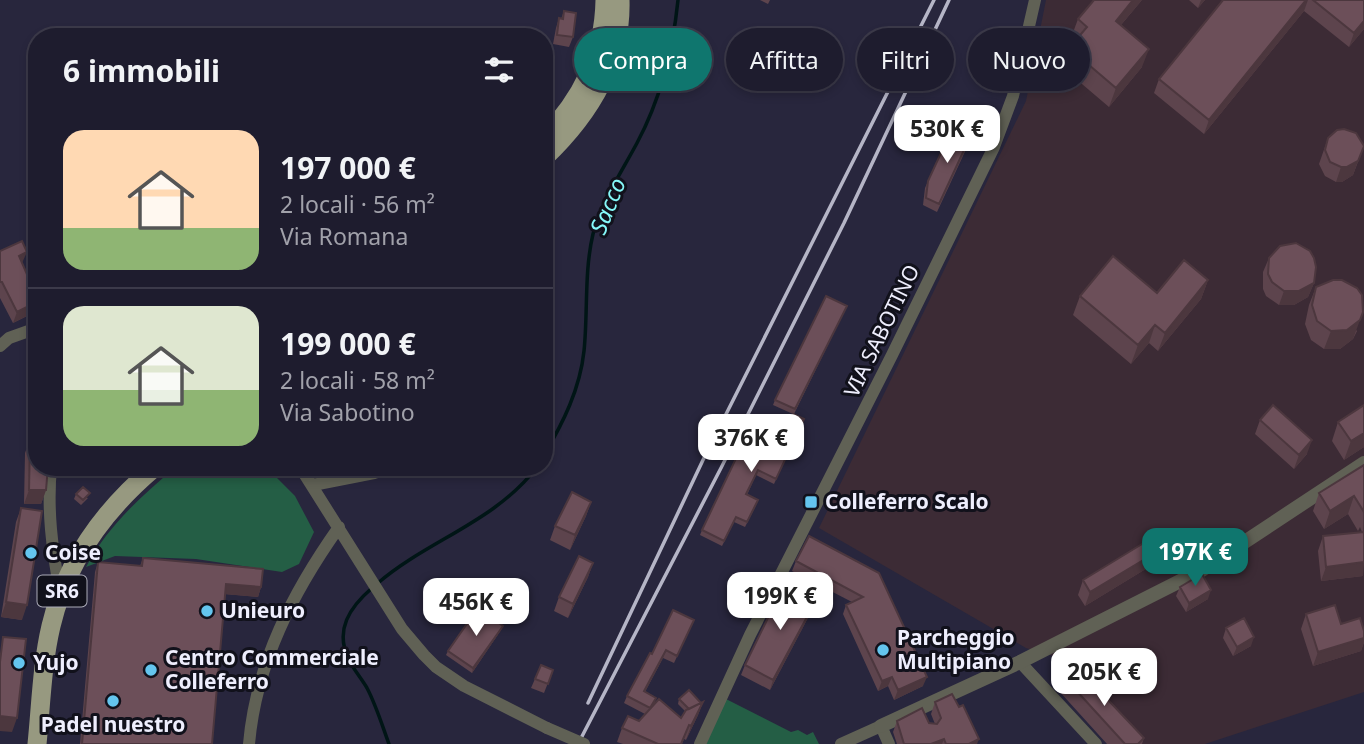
<!DOCTYPE html>
<html lang="it">
<head>
<meta charset="utf-8">
<style>
	body { margin:0; font-family:"Noto Sans",sans-serif; background:#262536; color:#f1f3f6; height:100vh; display:flex; flex-direction:column; font-size:26px; white-space:nowrap }
	* { box-sizing:border-box; margin:0 }
	p { font-size:23px; color:#a1a1aa }
	.icon { flex:none; width:38px; height:38px; fill:none; stroke:currentColor; stroke-width:2; stroke-linecap:round; stroke-linejoin:round }
	.map { position:relative; flex:1; overflow:hidden }
	.sheet { position:absolute; left:28px; top:28px; width:525px; height:448px; display:flex; flex-direction:column; background:#1e1c2e; border-radius:28px; box-shadow:0 4px 10px #0003,0 0 0 2px #3c3a4a }
	.sheet>* { flex:none }
	.guide { position:absolute; left:574px; top:28px; width:665px; height:63px; display:flex; gap:14px }
	.price { position:absolute; translate:-50% -60px; padding:0 16px; border-radius:14px; background:#fff; color:#222; font-size:23px; line-height:46px; filter:drop-shadow(0 2px 4px #0008) }
	.price::after { content:''; position:absolute; left:50%; top:42px; width:21px; height:16px; margin-left:-10px; background:inherit; clip-path:polygon(0 0,100% 0,50% 100%) }
	.price.on { background:#0f766e; color:#fff }
	ul { padding:0; list-style:none }
	li { display:flex; align-items:center; gap:21px; height:175px; padding:0 35px }
	li+li { border-top:2px solid #3c3a4a }
	li span { display:grid; place-items:center; flex:none; width:196px; height:140px; border-radius:21px; color:#555 }
	li>.icon { margin-inline-start:auto }
	span .icon { width:84px; height:84px; fill:#fffc; stroke-width:1 }
	li b { font-size:30px }
	h2 { display:flex; justify-content:space-between; align-items:center; height:84px; padding:0 35px; font-size:30px }
	.tag { padding:0 24px; border-radius:32px; background:#1e1c2e; box-shadow:0 4px 10px #0003,0 0 0 2px #3c3a4a; font-size:24px; line-height:63px }
	.tag.on { background:#0f766e; color:#fff }
	.map>svg:first-child { display:block }
</style>
</head>
<body>
<div class="map">
<svg width="1364" height="744" viewBox="0 0 1364 744">
	<rect width="100%" height="100%" fill="#28263d"/>
	<!-- industrial -->
	<path fill="#3c2b35" d="M 1046,0 L 1364,0 L 1364,692 L 1205,744 L 1142,744 L 1057,657 L 1026,648 L 819,528 L 1026,101 Z"/>
	<!-- green -->
	<path fill="#245e45" d="M 176,467 L 266,467 L 295,496 L 314,532 L 299,564 L 282,572 L 196,559 L 115,556 L 86,567 C 108,526 140,497 176,467 Z
		M 726,699 L 791,732 L 798,730 L 807,735 L 813,732 L 819,744 L 706,744 Z"/>
	<g fill="none" stroke-linecap="round" stroke-linejoin="round">
		<!-- stream -->
		<path stroke="#001516" stroke-width="3.5" d="M 544,455 C 563,423 580,389 584,351 C 588,313 584,272 593,234 C 602,201 621,173 637,143 C 660,100 673,49 678,0
			M 378,583 C 428,540 495,522 537,467
			M 372,588 C 350,607 334,630 349,660 C 354,670 361,678 367,688 C 376,705 382,725 389,744"/>
		<!-- minor -->
		<path stroke="#606155" stroke-width="12" d="M 0,346 L 9,338 L 37,328
			M 51,467 C 47,510 52,549 60,591
			M 300,467 L 402,629 L 424,655 L 436,667 L 464,686 L 547,728
			M 313,485 L 374,473 L 391,467
			M 1020,662 L 1096,744
			M 249,744 C 256,663 293,592 339,527
			M 700,744 L 750,635 L 892,355 L 994,147 L 1013,96 L 1035,0
			M 841,744 L 881,726 L 889,744"/>
		<!-- tertiary -->
		<path stroke="#606155" stroke-width="14" d="M 881,726 L 1020,662 L 1202,570 L 1364,463"/>
		<!-- primary -->
		<path stroke="#979980" stroke-width="19" d="M 544,138 C 582,99 604,55 605,0
			M 544,158 C 588,116 622,64 620,0
			M 37,744 C 41,705 42,664 51,626 C 66,562 105,509 155,467"/>
		<!-- rail -->
		<path stroke="#b5b5c6" stroke-width="3.5" d="M 588,703 L 703,460 L 934,0
			M 578,744 L 721,468 L 844,223 L 949,0"/>
		<!-- minor-bridge -->
		<path stroke="#606155" stroke-width="12" d="M 547,728 L 584,744"/>
	</g>
	<!-- wall -->
	<path fill="#5d444d" d="M 760,0 L 770,0 L 768,4 Z
		M 1142,0 L 1121,25 L 1142,67 L 1109,107 L 1062,67 L 1069,48 L 1075,41 L 1071,38 L 1078,19 Z
		M 1189,0 L 1205,0 L 1198,8 Z
		M 1223,0 L 1364,0 L 1364,29 L 1349,47 L 1304,11 L 1204,134 L 1154,93 L 1159,79 Z
		M 564,11 L 573,37 L 569,47 L 553,44 L 556,28 L 559,18 L 561,19 Z
		M 1328,138 L 1364,146 L 1353,175 L 1342,182 L 1336,182 L 1325,176 L 1319,164 Z
		M 969,143 L 937,212 L 923,205 L 925,188 L 928,181 Z
		M 0,251 L 22,263 L 29,279 L 37,276 L 37,304 L 33,313 L 13,323 L 0,298 Z
		M 1269,258 L 1314,283 L 1308,297 L 1294,305 L 1279,305 L 1266,296 L 1263,289 L 1263,272 Z
		M 1208,280 L 1201,299 L 1158,351 L 1149,343 L 1131,364 L 1073,315 L 1080,296 L 1157,293 Z
		M 1316,287 L 1357,331 L 1353,339 L 1340,349 L 1324,349 L 1311,340 L 1305,324 L 1309,305 Z
		M 847,306 L 794,414 L 804,419 L 774,484 L 756,475 L 747,495 L 756,505 L 745,527 L 734,522 L 722,546 L 700,535 L 702,530 L 758,435 L 786,428 L 793,414 L 773,405 L 775,400 Z
		M 1260,420 L 1307,454 L 1294,469 L 1255,434 Z
		M 1338,422 L 1364,447 L 1344,460 L 1332,441 Z
		M 30,439 L 46,490 L 41,504 L 24,504 L 25,453 Z
		M 1364,465 L 1363,576 L 1321,581 L 1318,551 L 1323,536 L 1362,532 L 1360,527 L 1358,531 L 1348,514 L 1324,529 L 1313,511 L 1319,493 Z
		M 76,494 L 88,498 L 81,505 L 74,499 Z
		M 591,502 L 586,516 L 570,550 L 550,540 L 555,526 Z
		M 21,508 L 22,620 L 1,617 L 16,522 Z
		M 1155,553 L 1149,567 L 1085,606 L 1078,595 L 1083,580 Z
		M 143,558 L 261,587 L 258,597 L 225,594 L 212,744 L 80,744 L 95,572 L 98,562 L 140,566 Z
		M 796,561 L 879,573 L 923,686 L 894,700 L 888,686 L 878,691 L 843,614 L 846,605 L 852,602 L 792,571 Z
		M 593,563 L 588,577 L 568,618 L 554,611 L 559,597 Z
		M 1180,587 L 1208,599 L 1186,612 L 1176,596 Z
		M 815,602 L 811,612 L 770,690 L 741,675 L 745,665 Z
		M 1306,614 L 1364,631 L 1364,642 L 1361,651 L 1313,666 L 1301,629 Z
		M 691,627 L 674,663 L 663,658 L 645,692 L 652,706 L 681,718 L 685,711 L 678,704 L 679,699 L 701,703 L 703,702 L 698,715 L 686,740 L 684,739 L 682,744 L 623,744 L 617,742 L 622,728 L 639,721 L 645,714 L 624,703 L 627,696 L 652,654 Z
		M 1226,628 L 1251,646 L 1233,656 L 1223,638 Z
		M 501,630 L 472,673 L 446,655 L 448,651 Z
		M 541,665 L 553,670 L 544,693 L 531,688 Z
		M 1064,677 L 1144,738 L 1142,744 L 1107,744 L 1059,691 Z
		M 935,702 L 977,744 L 897,744 L 893,732 L 897,721 L 935,724 L 931,714 Z"/>
	<!-- shaded-wall -->
	<path fill="#4c373e" d="M 1133,0 L 1142,0 L 1109,39 L 1116,21 Z
		M 1201,0 L 1205,0 L 1198,8 Z
		M 1306,0 L 1308,0 L 1304,11 L 1204,134 L 1209,120 Z
		M 1364,21 L 1364,29 L 1349,47 L 1354,33 Z
		M 1149,49 L 1142,67 L 1109,107 L 1116,88 Z
		M 1358,161 L 1353,175 L 1342,182 L 1336,182 L 1341,167 Z
		M 27,252 L 22,263 L 19,256 Z
		M 1208,280 L 1201,299 L 1158,351 L 1165,333 Z
		M 1314,283 L 1308,297 L 1294,305 L 1279,305 L 1284,291 Z
		M 37,294 L 37,304 L 33,313 L 13,323 L 17,312 L 34,296 Z
		M 1363,312 L 1353,339 L 1340,349 L 1324,349 L 1331,331 Z
		M 1155,325 L 1149,343 L 1131,364 L 1138,345 Z
		M 1364,433 L 1364,447 L 1344,460 L 1351,441 Z
		M 1312,440 L 1307,454 L 1294,469 L 1299,455 Z
		M 29,490 L 46,490 L 41,504 L 24,504 Z
		M 1354,496 L 1348,514 L 1324,529 L 1330,511 Z
		M 591,502 L 586,516 L 570,550 L 575,535 Z
		M 1155,553 L 1149,567 L 1085,606 L 1090,592 Z
		M 1364,562 L 1363,576 L 1321,581 L 1326,567 Z
		M 593,563 L 588,577 L 568,618 L 573,604 Z
		M 226,584 L 261,587 L 258,597 L 223,594 Z
		M 1211,590 L 1208,599 L 1186,612 L 1189,603 Z
		M 6,602 L 27,605 L 22,620 L 1,617 Z
		M 815,602 L 811,612 L 770,690 L 773,680 Z
		M 503,626 L 501,630 L 472,673 L 473,668 Z
		M 1254,637 L 1251,646 L 1233,656 L 1237,647 Z
		M 1364,638 L 1364,642 L 1361,651 L 1313,666 L 1318,652 Z
		M 666,650 L 663,658 L 641,699 L 644,691 Z
		M 892,677 L 888,686 L 878,691 L 882,681 Z
		M 927,677 L 923,686 L 894,700 L 898,690 Z
		M 703,702 L 698,715 L 686,740 L 691,726 Z
		M 0,716 L 17,718 L 12,732 L 0,731 Z
		M 944,739 L 942,744 L 931,744 Z
		M 979,739 L 977,744 L 969,744 Z"/>
	<!-- building -->
	<path fill="#6c4f59" stroke="#4c373e" stroke-width="2" d="M 1094,0 L 1133,0 L 1116,21 L 1149,49 L 1116,88 L 1069,48 L 1087,27 L 1078,19 Z
		M 1223,0 L 1306,0 L 1209,120 L 1159,79 Z
		M 1313,0 L 1364,0 L 1364,21 L 1354,33 Z
		M 564,11 L 576,13 L 573,37 L 557,35 L 559,18 L 563,19 Z
		M 953,127 L 971,135 L 939,204 L 926,198 L 928,181 Z
		M 1344,129 L 1356,133 L 1364,146 L 1358,161 L 1347,167 L 1341,167 L 1330,162 L 1325,150 L 1328,138 L 1337,130 Z
		M 22,241 L 27,252 L 19,256 L 29,279 L 37,276 L 37,294 L 34,296 L 37,302 L 17,312 L 2,282 L 0,282 L 0,251 Z
		M 1296,243 L 1310,251 L 1314,258 L 1316,267 L 1314,283 L 1299,291 L 1284,291 L 1272,282 L 1268,274 L 1269,258 L 1280,246 Z
		M 1113,256 L 1157,293 L 1184,260 L 1208,280 L 1165,333 L 1155,325 L 1138,345 L 1080,296 Z
		M 1333,280 L 1342,280 L 1357,288 L 1362,295 L 1363,312 L 1360,320 L 1347,330 L 1331,331 L 1317,321 L 1312,305 L 1316,287 Z
		M 826,296 L 847,306 L 795,409 L 775,400 Z
		M 1273,405 L 1312,440 L 1299,455 L 1260,420 Z
		M 1364,405 L 1364,433 L 1351,441 L 1338,422 Z
		M 793,414 L 804,419 L 776,479 L 758,470 L 746,494 L 758,500 L 747,522 L 736,517 L 724,541 L 702,530 L 749,431 L 758,435 L 766,418 L 786,428 Z
		M 30,439 L 37,439 L 37,467 L 48,467 L 46,490 L 29,490 Z
		M 1364,465 L 1364,512 L 1354,496 L 1330,511 L 1319,493 Z
		M 83,487 L 90,493 L 83,500 L 76,494 Z
		M 572,492 L 591,502 L 575,535 L 555,526 Z
		M 21,508 L 42,511 L 27,605 L 6,602 Z
		M 1364,532 L 1364,562 L 1326,567 L 1323,536 Z
		M 809,536 L 879,573 L 927,677 L 898,690 L 892,677 L 882,681 L 846,605 L 863,597 L 796,561 Z
		M 1147,541 L 1155,553 L 1090,592 L 1083,580 Z
		M 579,556 L 593,563 L 573,604 L 559,597 Z
		M 143,558 L 263,569 L 261,587 L 226,584 L 212,744 L 82,744 L 98,562 L 142,566 Z
		M 1202,574 L 1211,590 L 1189,603 L 1180,587 Z
		M 784,585 L 815,602 L 773,680 L 745,665 Z
		M 1335,605 L 1341,624 L 1360,618 L 1364,631 L 1364,638 L 1318,652 L 1306,614 Z
		M 478,608 L 503,626 L 473,668 L 448,651 Z
		M 673,610 L 694,620 L 677,656 L 666,650 L 644,691 L 656,698 L 650,708 L 627,696 L 650,653 L 652,654 Z
		M 1244,618 L 1254,637 L 1237,647 L 1226,628 Z
		M 3,637 L 26,639 L 17,718 L 0,716 L 0,662 Z
		M 541,665 L 553,670 L 548,684 L 535,679 Z
		M 1076,666 L 1144,738 L 1138,744 L 1125,744 L 1064,677 Z
		M 689,690 L 701,703 L 689,709 L 679,699 Z
		M 952,694 L 959,707 L 963,705 L 979,739 L 969,744 L 946,744 L 944,739 L 931,744 L 904,744 L 897,721 L 922,708 L 929,723 L 937,724 L 941,718 L 935,702 Z
		M 659,699 L 681,718 L 686,710 L 703,702 L 691,726 L 689,725 L 681,744 L 658,744 L 622,728 L 628,716 L 639,721 Z"/>
	<!-- markers -->
	<g fill="#64c5ee" stroke="#11111b" stroke-width="2.5">
		<rect x="804" y="495" width="14" height="14" rx="3.5"/>
		<circle cx="31" cy="553" r="7"/>
		<circle cx="207" cy="611" r="7"/>
		<circle cx="883" cy="650" r="7"/>
		<circle cx="19" cy="663" r="7"/>
		<circle cx="151" cy="670" r="7"/>
		<circle cx="113" cy="701" r="7"/>
	</g>
	<g text-anchor="middle" stroke-width="6" stroke-linejoin="round" paint-order="stroke">
		<!-- shield labels -->
		<rect fill="#11111b" stroke="#acacb9" stroke-width="2" x="37.5" y="575.5" width="49" height="31" rx="5"/>
		<g font-size="19" font-weight="bold" fill="#eeeefd">
			<text x="62" y="598">SR6</text>
		</g>
		<!-- street labels -->
		<g font-size="21" fill="#eeeefd" stroke="#11111b">
			<text transform="translate(882 331) rotate(-64)" y="7">VIA SABOTINO</text>
		</g>
		<!-- poi labels -->
		<g font-size="21" font-weight="bold" fill="#eeeefd" stroke="#11111b" text-anchor="start">
			<text x="825" y="509">Colleferro Scalo</text>
			<text x="45" y="560">Coise</text>
			<text x="221" y="618">Unieuro</text>
			<text x="897" y="645">Parcheggio<tspan x="897" dy="24">Multipiano</tspan></text>
			<text x="165" y="665">Centro Commerciale<tspan x="165" dy="24">Colleferro</tspan></text>
			<text x="33" y="670">Yujo</text>
			<text x="113" y="732" text-anchor="middle">Padel nuestro</text>
		</g>
		<!-- water labels -->
		<g font-size="23" font-style="italic" fill="#85f8f9" stroke="#11111b">
			<text transform="translate(608 206) rotate(-68)" y="8">Sacco</text>
		</g>
	</g>
</svg>
<b class="price" style="left:947px;top:165px">530K €</b>
<b class="price" style="left:751px;top:474px">376K €</b>
<b class="price on" style="left:1195px;top:588px">197K €</b>
<b class="price" style="left:780px;top:632px">199K €</b>
<b class="price" style="left:476px;top:638px">456K €</b>
<b class="price" style="left:1104px;top:708px">205K €</b>
<div class="guide">
<a class="tag on">Compra</a>
<a class="tag">Affitta</a>
<a class="tag">Filtri</a>
<a class="tag">Nuovo</a>
</div>
<section class="sheet">
<h2>6 immobili<svg class="icon" aria-label="filters" viewBox="0 0 24 24"><path d="M4 7h16M4 17h16"/><circle cx="9" cy="7" r="2"/><circle cx="15" cy="17" r="2"/></svg></h2>
<ul>
<li><span style="background:linear-gradient(#ffd9b3 70%,#8fb573 0)"><svg class="icon" aria-label="home" viewBox="0 0 24 24"><path d="M3 11l9-7 9 7M6 9v11h12V9"/></svg></span><div><b>197 000 €</b><p>2 locali · 56 m²</p><p>Via Romana</p></div></li>
<li><span style="background:linear-gradient(#dfe7d0 60%,#8fb573 0)"><svg class="icon" aria-label="home" viewBox="0 0 24 24"><path d="M3 11l9-7 9 7M6 9v11h12V9"/></svg></span><div><b>199 000 €</b><p>2 locali · 58 m²</p><p>Via Sabotino</p></div></li>
</ul>
</section>
</div>
</body>
</html>
